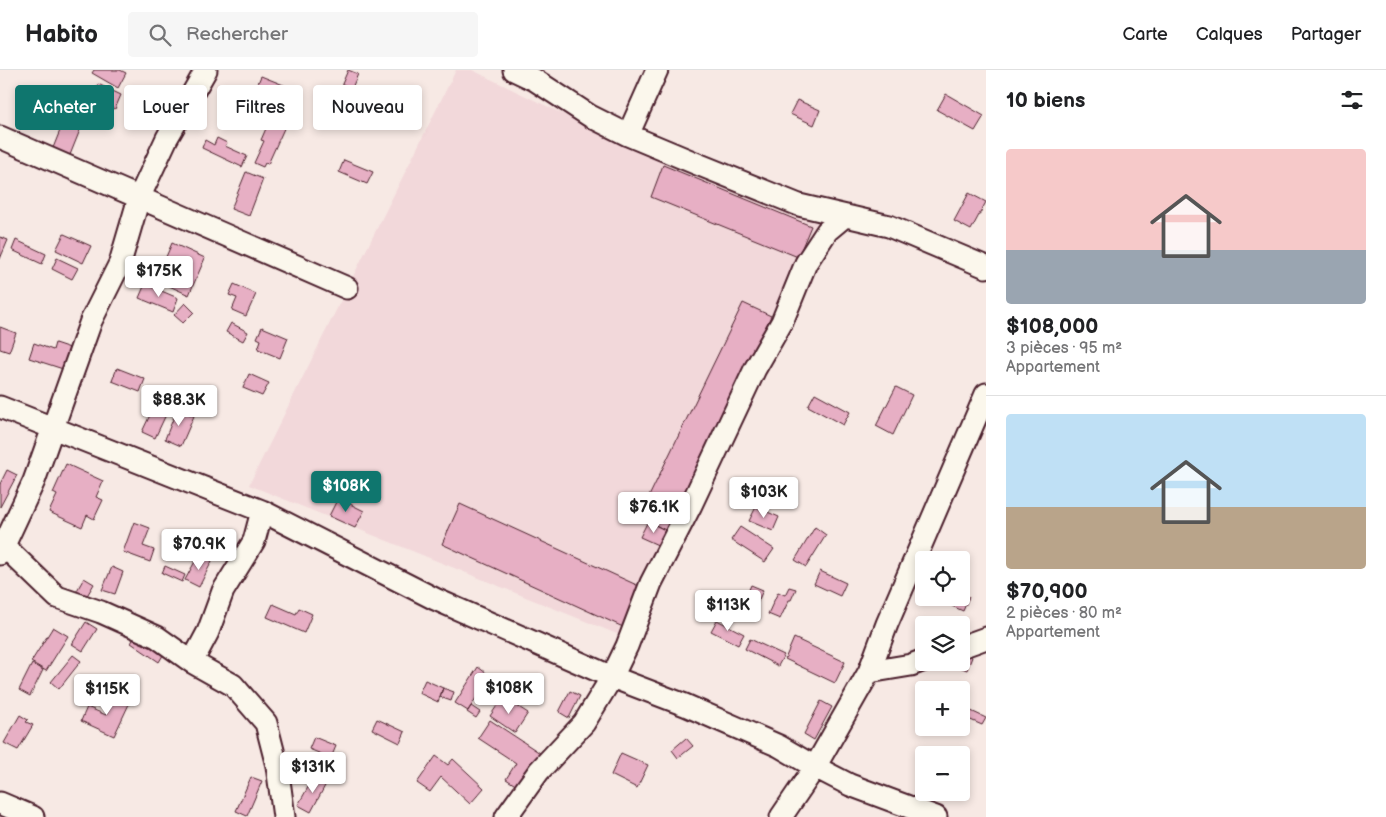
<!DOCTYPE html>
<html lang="fr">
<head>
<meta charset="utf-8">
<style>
	body { margin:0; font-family:"Balsamiq Sans",sans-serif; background:#f6f6f6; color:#202124; height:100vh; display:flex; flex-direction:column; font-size:19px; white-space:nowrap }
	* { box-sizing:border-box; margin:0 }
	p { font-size:16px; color:#757577 }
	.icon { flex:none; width:28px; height:28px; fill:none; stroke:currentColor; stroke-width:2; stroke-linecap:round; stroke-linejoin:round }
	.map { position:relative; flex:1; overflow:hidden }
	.drawer { display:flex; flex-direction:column; background:#fff; width:400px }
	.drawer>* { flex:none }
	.top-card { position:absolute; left:15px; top:15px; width:475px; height:45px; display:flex; gap:10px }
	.fabs { position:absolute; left:915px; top:481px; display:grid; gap:10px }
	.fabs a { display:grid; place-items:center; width:55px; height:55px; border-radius:5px; background:#fff; box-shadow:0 2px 8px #0003; font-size:25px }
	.price { position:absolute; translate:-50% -42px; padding:0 11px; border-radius:5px; background:#fff; color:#222; font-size:16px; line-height:32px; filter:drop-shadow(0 1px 2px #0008) }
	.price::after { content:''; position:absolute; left:50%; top:30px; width:15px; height:11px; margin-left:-8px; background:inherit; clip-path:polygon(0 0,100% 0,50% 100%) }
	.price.on { background:#0f766e; color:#fff }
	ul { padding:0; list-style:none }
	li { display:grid; align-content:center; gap:10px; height:265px; padding:0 20px }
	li+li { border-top:1px solid #e0e0e0 }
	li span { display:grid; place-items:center; height:155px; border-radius:5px; color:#555 }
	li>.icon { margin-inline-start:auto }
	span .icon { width:90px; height:90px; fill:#fffc; stroke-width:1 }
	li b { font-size:21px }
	h2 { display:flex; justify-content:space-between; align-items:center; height:60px; padding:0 20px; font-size:21px }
	.chip { padding:0 18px; border-radius:5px; background:#fff; box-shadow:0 2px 8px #0003; font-size:18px; line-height:45px }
	.chip.on { background:#0f766e; color:#fff }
	header { display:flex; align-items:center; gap:30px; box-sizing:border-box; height:70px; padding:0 25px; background:#fff; border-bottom:1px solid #e0e0e0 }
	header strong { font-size:24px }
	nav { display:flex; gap:28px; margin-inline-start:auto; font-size:18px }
	.search { width:350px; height:45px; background:#f6f6f6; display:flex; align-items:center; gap:12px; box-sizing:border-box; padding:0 18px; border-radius:5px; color:#757577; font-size:19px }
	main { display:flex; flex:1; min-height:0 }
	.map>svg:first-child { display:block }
</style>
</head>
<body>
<header>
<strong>Habito</strong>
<div class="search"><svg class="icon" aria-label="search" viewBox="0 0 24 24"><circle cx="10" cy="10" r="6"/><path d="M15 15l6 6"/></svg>Rechercher</div>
<nav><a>Carte</a><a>Calques</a><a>Partager</a></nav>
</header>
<main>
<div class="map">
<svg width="986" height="747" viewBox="0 0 986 747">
	<rect width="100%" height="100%" fill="#f7e9e4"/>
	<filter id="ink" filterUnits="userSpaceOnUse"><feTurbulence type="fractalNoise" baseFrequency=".02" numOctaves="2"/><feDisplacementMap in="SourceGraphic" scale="10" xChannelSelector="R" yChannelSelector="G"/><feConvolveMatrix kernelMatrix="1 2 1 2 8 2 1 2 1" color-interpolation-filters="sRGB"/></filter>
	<g filter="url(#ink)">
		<!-- built -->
		<path fill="#f2d8da" d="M 456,0 L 472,0 L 656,89 L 818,152 L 622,566 L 249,415 Z"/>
		<!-- building -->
		<path fill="#e7afc4" stroke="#4a1f2b" d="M 94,0 L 120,0 L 126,3 L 118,18 L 92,3 Z
			M 348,0 L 358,4 L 352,18 L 342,14 Z
			M 261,6 L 286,16 L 279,30 L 255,20 Z
			M 98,14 L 121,25 L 115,39 L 91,29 Z
			M 67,19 L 89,28 L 81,47 L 59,37 Z
			M 946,24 L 984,46 L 975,61 L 937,40 Z
			M 372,29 L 401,43 L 397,53 L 368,39 Z
			M 797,30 L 820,40 L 814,55 L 790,44 Z
			M 67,43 L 84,50 L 70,85 L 53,78 Z
			M 271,47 L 286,54 L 268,94 L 265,93 L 263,97 L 254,93 L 264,71 L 261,70 Z
			M 217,68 L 227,73 L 225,76 L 247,86 L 242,97 L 202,78 L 205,70 L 214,75 Z
			M 344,90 L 373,102 L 367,114 L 339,102 Z
			M 663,95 L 811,156 L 798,187 L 651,127 Z
			M 246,102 L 263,109 L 249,146 L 231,139 Z
			M 969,123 L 986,132 L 971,160 L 954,151 Z
			M 64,164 L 91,176 L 83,193 L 56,180 Z
			M 0,167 L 8,170 L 0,189 Z
			M 16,170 L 46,184 L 42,194 L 12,180 Z
			M 172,173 L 205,188 L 189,225 L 156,210 Z
			M 57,188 L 78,198 L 72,209 L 52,199 Z
			M 145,214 L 178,228 L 173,242 L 139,228 Z
			M 234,214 L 256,224 L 246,246 L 232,240 L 237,228 L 229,225 Z
			M 185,233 L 194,242 L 183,253 L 174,245 Z
			M 743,233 L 771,246 L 667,461 L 639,447 Z
			M 231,253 L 248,262 L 243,271 L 226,262 Z
			M 0,257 L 16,263 L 9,282 L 0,279 Z
			M 262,257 L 288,268 L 280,288 L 258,279 L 261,270 L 257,268 Z
			M 34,273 L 53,280 L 55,273 L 70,278 L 63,299 L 29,288 Z
			M 117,298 L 145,309 L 140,322 L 112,311 Z
			M 249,304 L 269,313 L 262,326 L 243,318 Z
			M 896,317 L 912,325 L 893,365 L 876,356 Z
			M 815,323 L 850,342 L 843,355 L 808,336 Z
			M 158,328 L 171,334 L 155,368 L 142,362 Z
			M 177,339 L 194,346 L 181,376 L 165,369 Z
			M 66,394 L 103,411 L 96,427 L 103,430 L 94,449 L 87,445 L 82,457 L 49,442 L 57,425 L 53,423 Z
			M 7,400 L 17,405 L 0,437 L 0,414 Z
			M 338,428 L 364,441 L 355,458 L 329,446 Z
			M 460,434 L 641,517 L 623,557 L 442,474 Z
			M 756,437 L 779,447 L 773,461 L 749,451 Z
			M 648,451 L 667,461 L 660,476 L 640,467 Z
			M 134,452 L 150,458 L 143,476 L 154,480 L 150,492 L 123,482 Z
			M 740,457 L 774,479 L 765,492 L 731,470 Z
			M 815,457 L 826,465 L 806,497 L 795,490 Z
			M 199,484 L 212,491 L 199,517 L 185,510 Z
			M 165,496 L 185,505 L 182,512 L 162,503 Z
			M 112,497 L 123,502 L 115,524 L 102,520 Z
			M 820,501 L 846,513 L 840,526 L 814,514 Z
			M 84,508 L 94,514 L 85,529 L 75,524 Z
			M 751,515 L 763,520 L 754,541 L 742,536 Z
			M 789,517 L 796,519 L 791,530 L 789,530 L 780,549 L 768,544 L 778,522 L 785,525 Z
			M 961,524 L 969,527 L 963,541 L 952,536 L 956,528 L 961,528 Z
			M 273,534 L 296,544 L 299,538 L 312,544 L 304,563 L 267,547 Z
			M 717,550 L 744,564 L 738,575 L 711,561 Z
			M 86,552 L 97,559 L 83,581 L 72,574 Z
			M 53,557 L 68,566 L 46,601 L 31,592 Z
			M 138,562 L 166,580 L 159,592 L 131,573 Z
			M 794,568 L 845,592 L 835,613 L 785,589 Z
			M 750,569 L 784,585 L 778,596 L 745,579 Z
			M 963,583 L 972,587 L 967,600 L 957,596 L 959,592 L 961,592 Z
			M 73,585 L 81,591 L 59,619 L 51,612 Z
			M 32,594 L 43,600 L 30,626 L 19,620 Z
			M 478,597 L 490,606 L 468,641 L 455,633 Z
			M 425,610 L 443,618 L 438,632 L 419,623 Z
			M 443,618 L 454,622 L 451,631 L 440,627 Z
			M 570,621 L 580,626 L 569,648 L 559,642 Z
			M 116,625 L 130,632 L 114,666 L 81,651 L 87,637 L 106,645 Z
			M 503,627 L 528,643 L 515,663 L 490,646 Z
			M 821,631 L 832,637 L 814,670 L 804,664 Z
			M 471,636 L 480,642 L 476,648 L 467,642 Z
			M 969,640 L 986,648 L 982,655 L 966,648 Z
			M 20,645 L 28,650 L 26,652 L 33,655 L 18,680 L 4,673 Z
			M 377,649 L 405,662 L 400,673 L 372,659 Z
			M 490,650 L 540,683 L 517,716 L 506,709 L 516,693 L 478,668 Z
			M 314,667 L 336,676 L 331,688 L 309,679 Z
			M 686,668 L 693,676 L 678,688 L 672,680 Z
			M 621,683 L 648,695 L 637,718 L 611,705 Z
			M 436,686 L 448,695 L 453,689 L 484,718 L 470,734 L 441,707 L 430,722 L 417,713 Z
			M 315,705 L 327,712 L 311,742 L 298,735 Z
			M 251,707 L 262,711 L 247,746 L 236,741 Z"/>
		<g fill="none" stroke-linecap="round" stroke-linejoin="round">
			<defs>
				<path id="street" d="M 514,0 L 535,10 L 590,46 L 628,65 L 695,93 L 799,135 L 889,156 L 986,197
					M 628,65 L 657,0
					M 0,67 L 347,218
					M 0,337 L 262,441 L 435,529 L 612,607 L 685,635 L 779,676 L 815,697 L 850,715 L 936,747
					M 0,474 L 4,476 L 57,527 L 101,542 L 157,567 L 192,592 L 233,615 L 266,653 L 277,696 L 284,747
					M 0,484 L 34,411 L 91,251 L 120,193 L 139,128 L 167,68 L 206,0
					M 961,577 L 986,568
					M 192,592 L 208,562 L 223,521 L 254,471 L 262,441
					M 869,602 L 911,595 L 924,590
					M 0,733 L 33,747
					M 506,747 L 539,701 L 584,653 L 612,607 L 627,576 L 651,513 L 691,435 L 755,299 L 782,252 L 806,193 L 827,161 L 845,146
					M 781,747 L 815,697 L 869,602 L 887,554 L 986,324"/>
			</defs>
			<!-- street casing -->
			<use href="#street" stroke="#4a1f2b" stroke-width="25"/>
			<!-- street -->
			<use href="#street" stroke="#fbf7ec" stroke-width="21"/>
		</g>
	</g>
</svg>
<div class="fabs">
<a><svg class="icon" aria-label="locate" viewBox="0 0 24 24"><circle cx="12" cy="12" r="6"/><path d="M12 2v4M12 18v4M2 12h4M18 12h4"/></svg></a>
<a><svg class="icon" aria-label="layers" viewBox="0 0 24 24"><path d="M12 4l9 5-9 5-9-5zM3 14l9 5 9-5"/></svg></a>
<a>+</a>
<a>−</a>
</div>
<b class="price" style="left:159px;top:228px">$175K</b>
<b class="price" style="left:179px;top:357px">$88.3K</b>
<b class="price on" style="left:346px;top:443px">$108K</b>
<b class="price" style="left:764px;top:449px">$103K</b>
<b class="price" style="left:654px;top:464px">$76.1K</b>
<b class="price" style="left:199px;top:501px">$70.9K</b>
<b class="price" style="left:728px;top:562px">$113K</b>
<b class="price" style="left:509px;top:645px">$108K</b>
<b class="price" style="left:107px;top:646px">$115K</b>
<b class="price" style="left:313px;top:724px">$131K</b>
<div class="top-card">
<a class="chip on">Acheter</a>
<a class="chip">Louer</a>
<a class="chip">Filtres</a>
<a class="chip">Nouveau</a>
</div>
</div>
<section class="drawer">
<h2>10 biens<svg class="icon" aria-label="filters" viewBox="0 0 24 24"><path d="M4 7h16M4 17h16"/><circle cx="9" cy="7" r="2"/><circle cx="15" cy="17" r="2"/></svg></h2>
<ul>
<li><span style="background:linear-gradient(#f6c9c9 65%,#9aa5b1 0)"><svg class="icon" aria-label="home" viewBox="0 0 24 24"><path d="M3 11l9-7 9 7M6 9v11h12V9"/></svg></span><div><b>$108,000</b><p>3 pièces · 95 m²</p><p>Appartement</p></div></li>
<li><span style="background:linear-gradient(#bfe0f5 60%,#b9a48a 0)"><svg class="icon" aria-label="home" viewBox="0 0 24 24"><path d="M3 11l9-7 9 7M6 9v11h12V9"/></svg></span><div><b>$70,900</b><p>2 pièces · 80 m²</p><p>Appartement</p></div></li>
</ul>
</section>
</main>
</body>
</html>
